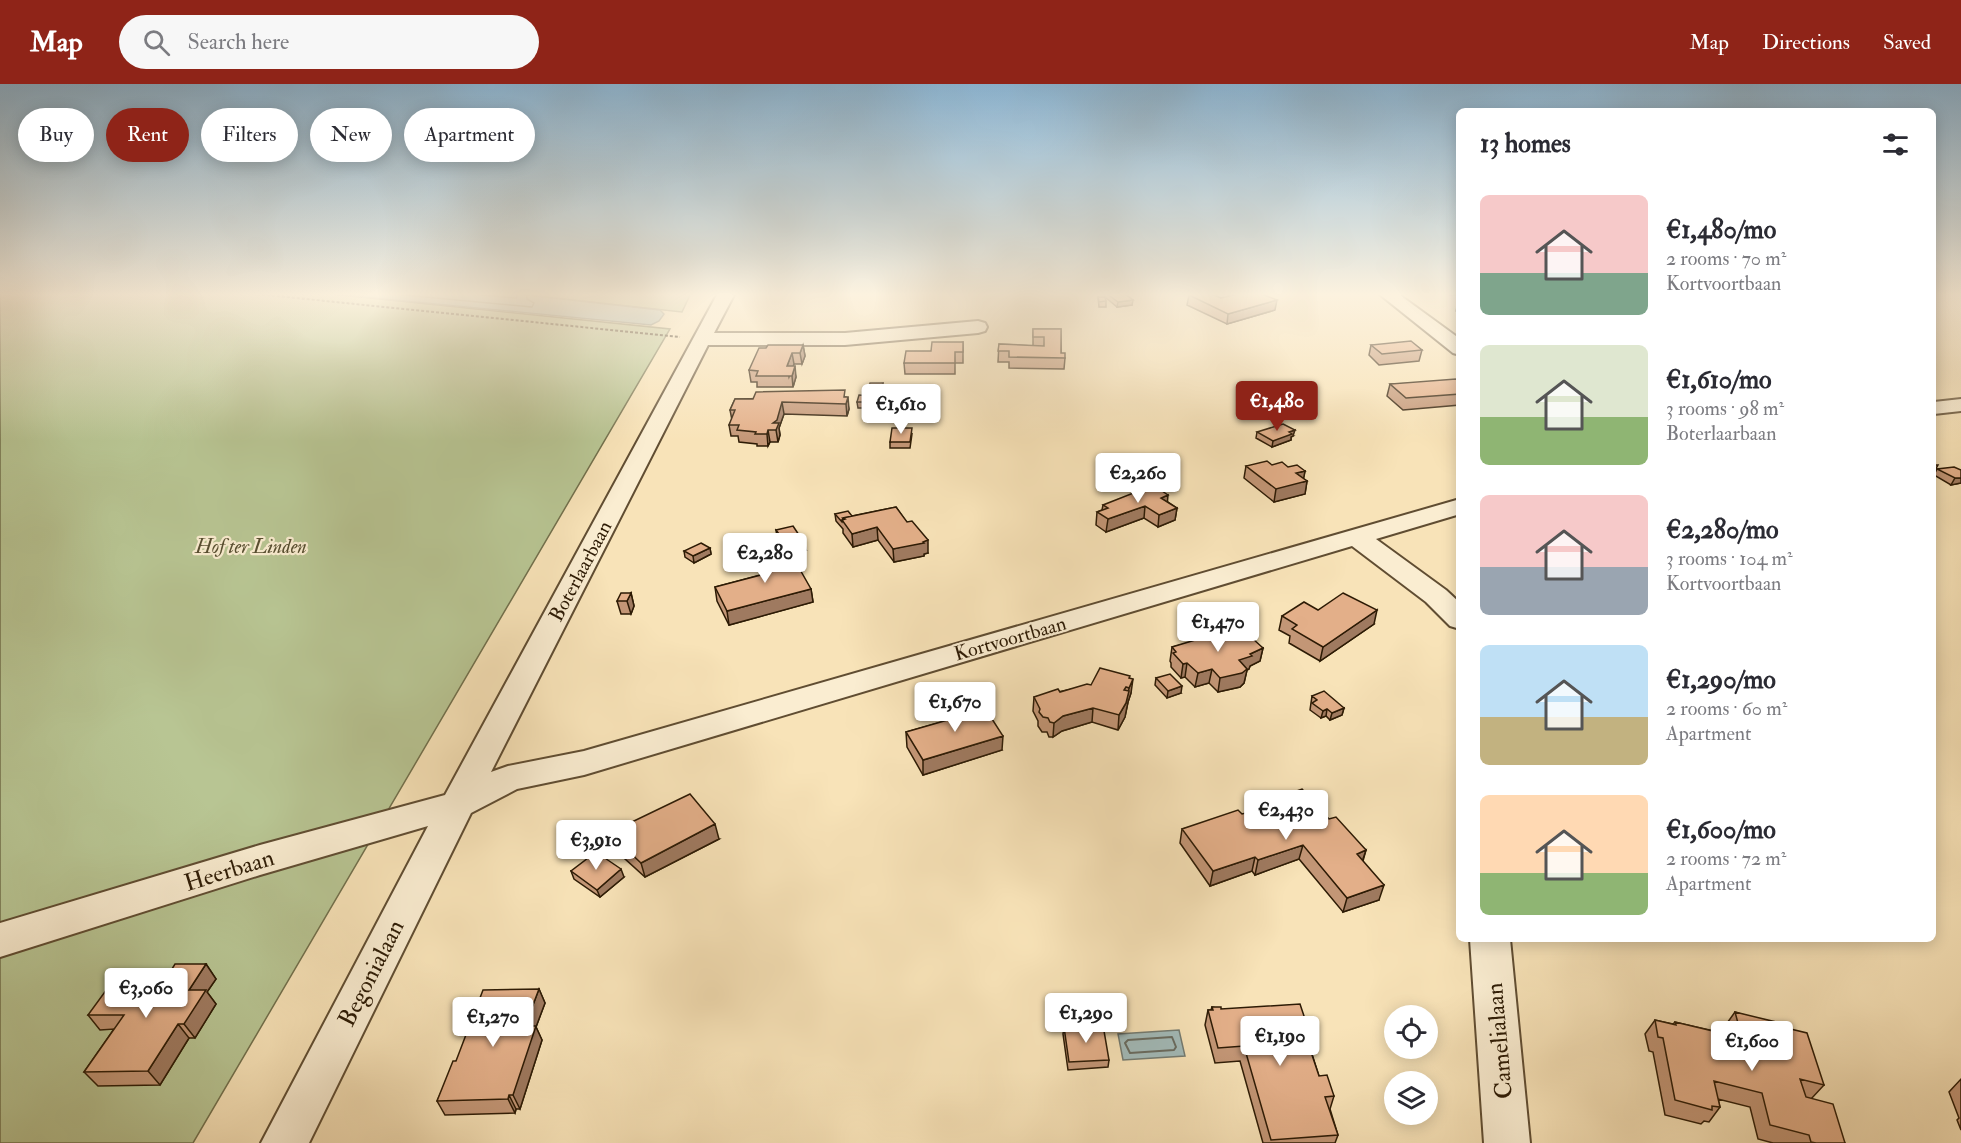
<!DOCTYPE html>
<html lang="en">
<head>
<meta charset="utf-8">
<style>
	body { margin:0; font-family:"IM FELL Double Pica",serif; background:#f7f7f7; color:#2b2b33; height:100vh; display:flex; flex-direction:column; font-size:22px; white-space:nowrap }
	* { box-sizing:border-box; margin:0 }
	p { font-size:20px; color:#7c7c81 }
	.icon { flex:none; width:33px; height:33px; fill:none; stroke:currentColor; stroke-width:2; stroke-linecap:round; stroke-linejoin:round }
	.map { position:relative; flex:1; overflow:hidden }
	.side { position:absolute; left:1456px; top:24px; width:480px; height:834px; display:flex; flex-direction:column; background:#fff; border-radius:9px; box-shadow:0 3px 15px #0003 }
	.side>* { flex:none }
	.banner { position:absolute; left:18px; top:24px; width:570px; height:54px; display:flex; gap:12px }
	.buttons { position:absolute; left:1384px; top:921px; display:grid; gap:12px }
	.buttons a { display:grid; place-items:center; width:54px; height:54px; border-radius:50%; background:#fff; box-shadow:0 3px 15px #0003; font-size:30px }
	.price { position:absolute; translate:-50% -51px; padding:0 14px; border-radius:6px; background:#fff; color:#222; font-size:20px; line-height:39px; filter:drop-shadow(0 2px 3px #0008) }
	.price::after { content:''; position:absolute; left:50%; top:36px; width:18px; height:14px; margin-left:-9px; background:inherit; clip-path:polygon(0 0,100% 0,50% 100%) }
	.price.current { background:#8f2418; color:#fff }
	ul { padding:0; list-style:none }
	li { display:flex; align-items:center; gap:18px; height:150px; padding:0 24px }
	li span { display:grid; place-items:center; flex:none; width:168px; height:120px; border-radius:9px; color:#555 }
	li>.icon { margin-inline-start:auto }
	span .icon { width:72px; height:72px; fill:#fffc; stroke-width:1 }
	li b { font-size:26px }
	h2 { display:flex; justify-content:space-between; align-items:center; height:72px; padding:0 24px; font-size:26px }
	.tag { padding:0 21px; border-radius:27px; background:#fff; box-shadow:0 3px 15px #0003; font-size:21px; line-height:54px }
	.tag.current { background:#8f2418; color:#fff }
	header { display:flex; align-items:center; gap:36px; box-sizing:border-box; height:84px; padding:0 30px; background:#8f2418; color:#fff }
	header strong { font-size:28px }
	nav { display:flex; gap:33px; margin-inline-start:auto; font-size:21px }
	.search { width:420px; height:54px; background:#f7f7f7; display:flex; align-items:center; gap:15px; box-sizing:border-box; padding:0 21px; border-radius:33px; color:#7c7c81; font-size:22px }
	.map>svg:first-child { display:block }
</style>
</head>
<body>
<header>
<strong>Map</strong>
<div class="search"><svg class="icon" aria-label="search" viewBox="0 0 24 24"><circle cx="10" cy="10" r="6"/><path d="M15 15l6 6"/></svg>Search here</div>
<nav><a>Map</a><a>Directions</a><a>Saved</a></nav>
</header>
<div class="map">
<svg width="1961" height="1059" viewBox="0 0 1961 1059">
	<rect width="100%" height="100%" fill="#f8e3b8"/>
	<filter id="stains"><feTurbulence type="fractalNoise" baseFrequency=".00333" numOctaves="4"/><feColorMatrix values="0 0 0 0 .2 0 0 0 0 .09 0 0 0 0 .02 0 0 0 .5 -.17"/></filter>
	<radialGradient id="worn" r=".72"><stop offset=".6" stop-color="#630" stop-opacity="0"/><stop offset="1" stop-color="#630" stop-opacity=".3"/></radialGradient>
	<!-- green -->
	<path fill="#b8c593" stroke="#72704c" stroke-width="1.5" d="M 0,209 L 322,209 L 670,245 L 193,1059 L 0,1059 Z
		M 508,209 L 691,209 L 682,228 Z"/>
	<!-- water -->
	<path fill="#a2bbba" stroke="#737b72" stroke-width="1.5" d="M 322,209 L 508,209 L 660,226 L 664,230 L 659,237 L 651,241 Z
		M 1179,946 L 1185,972 L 1123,976 L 1118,950 Z"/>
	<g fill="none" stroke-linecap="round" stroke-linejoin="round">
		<!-- shore-far1 -->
		<path stroke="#686b60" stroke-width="1.5" d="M 383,209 L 532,223 L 534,219 L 527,215 L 526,209
			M 459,209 L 516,214 L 519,209"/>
		<!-- shore -->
		<path stroke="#686b60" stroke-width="2" d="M 1172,953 L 1176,963 L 1174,966 L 1130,969 L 1125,959 L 1128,956 Z"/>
		<defs>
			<path id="minor" d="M 718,209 L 735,209 L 714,249 L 845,249 L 978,237 L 985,239 L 987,243 L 985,247 L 978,249 L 845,261 L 708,261 L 491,688 L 508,682 L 584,667 L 1460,415 L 1460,430 L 1376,455 L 1446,506 L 1460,519 L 1460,545 L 1450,542 L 1426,518 L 1352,462 L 584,691 L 517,705 L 471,729 L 309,1059 L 261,1059 L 428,742 L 260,791 L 0,873 L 0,839 L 260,761 L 445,711 Z
				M 1378,209 L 1397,209 L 1460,255 L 1460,271 L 1453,269 Z
				M 1961,315 L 1961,327 L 1934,330 L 1934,318 Z
				M 1470,855 L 1510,855 L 1530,1059 L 1484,1059 Z"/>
		</defs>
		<!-- minor casing -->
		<use href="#minor" stroke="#604d32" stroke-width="4"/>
		<!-- path -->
		<path stroke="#2d1b05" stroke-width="2" stroke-dasharray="3 2" stroke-linecap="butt" d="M 247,209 L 680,253"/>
		<!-- minor -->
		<use href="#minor" fill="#faedd1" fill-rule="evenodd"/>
	</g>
	<!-- wall -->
	<path fill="#c39676" stroke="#2d1b05" stroke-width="1.5" d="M 1105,209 L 1124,209 L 1132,221 L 1117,223 L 1105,213 Z
		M 1445,209 L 1460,209 L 1460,211 L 1450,211 Z
		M 1189,211 L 1221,214 L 1275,226 L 1227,240 L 1187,221 Z
		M 1098,213 L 1106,217 L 1106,223 L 1099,223 Z
		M 1460,219 L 1460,228 L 1456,227 L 1457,222 Z
		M 1033,245 L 1061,245 L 1061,269 L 1065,274 L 1064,285 L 1009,284 L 1009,278 L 998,278 L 999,260 L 1033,262 Z
		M 963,258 L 963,279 L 955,279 L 955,290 L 905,290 L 904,279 Z
		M 803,261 L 805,272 L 802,280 L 794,280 L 793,282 L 796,293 L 793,303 L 757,303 L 757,298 L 751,298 L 749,286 Z
		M 1371,261 L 1422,266 L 1419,277 L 1379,281 L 1369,271 Z
		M 1460,298 L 1460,321 L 1403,326 L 1387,312 L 1390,300 Z
		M 883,299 L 882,308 L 869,308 L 869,303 Z
		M 870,312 L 871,317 L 869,324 L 858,324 L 857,318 Z
		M 846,313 L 849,325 L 847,332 L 784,330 L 779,344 L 780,351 L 778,358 L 770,358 L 768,362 L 757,362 L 757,360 L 739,358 L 738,352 L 731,352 L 729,341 L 732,336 L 730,326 L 735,315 Z
		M 1257,348 L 1293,352 L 1291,353 L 1291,356 L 1272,363 L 1256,354 Z
		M 912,350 L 910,364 L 890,364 L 890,358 Z
		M 1106,379 L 1138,386 L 1137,392 L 1125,397 L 1106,385 Z
		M 1272,381 L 1305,387 L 1303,395 L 1307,397 L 1305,410 L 1274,418 L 1244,394 L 1246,382 Z
		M 1937,385 L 1961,386 L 1961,399 L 1951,401 L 1934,391 Z
		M 1168,418 L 1177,424 L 1175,436 L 1158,443 L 1144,434 L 1106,448 L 1096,441 L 1097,428 L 1102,426 L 1103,421 Z
		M 896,423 L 928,469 L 924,470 L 924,472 L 894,478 L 878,456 L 853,463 L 843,449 L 843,445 L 836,437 L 835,430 L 852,432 Z
		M 776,446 L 806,466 L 794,470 L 789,463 L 784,464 L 777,453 Z
		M 736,459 L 757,467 L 748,472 L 737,465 Z
		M 710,464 L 711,470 L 694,479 L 685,473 L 684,467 Z
		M 727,473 L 744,477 L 745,483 L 732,487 L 728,480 Z
		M 761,475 L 811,505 L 813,518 L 729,541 L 717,517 L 715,503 L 764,490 Z
		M 631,509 L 634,522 L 631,530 L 621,530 L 617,517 Z
		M 1318,526 L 1374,540 L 1320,577 L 1289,559 L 1290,552 L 1279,546 L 1282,532 Z
		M 1228,549 L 1263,564 L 1260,577 L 1250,582 L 1249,585 L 1247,586 L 1244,599 L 1240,603 L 1218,608 L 1209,599 L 1195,603 L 1185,593 L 1181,594 L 1171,583 L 1171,579 L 1170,577 L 1172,563 Z
		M 1156,594 L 1181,609 L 1167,614 L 1155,601 Z
		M 1130,595 L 1131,609 L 1128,618 L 1125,633 L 1118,646 L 1092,638 L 1062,647 L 1053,653 L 1049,653 L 1047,648 L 1042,648 L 1038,642 L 1038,637 L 1033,627 L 1034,613 L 1091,601 Z
		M 1312,612 L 1344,624 L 1342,631 L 1330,636 L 1326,632 L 1321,634 L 1310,626 Z
		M 956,629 L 1002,666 L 923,691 L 907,663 L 906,648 L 956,634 Z
		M 1273,715 L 1329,735 L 1366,766 L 1363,777 L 1379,816 L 1343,828 L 1299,775 L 1255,791 L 1252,787 L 1210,802 L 1180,759 L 1182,745 L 1242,730 L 1253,732 L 1270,726 Z
		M 609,749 L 719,755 L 645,793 L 613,764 Z
		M 571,787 L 624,793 L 600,813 L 574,795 Z
		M 206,880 L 216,895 L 207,908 L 216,920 L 195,954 L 189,954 L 160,1001 L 98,1002 L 84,988 L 114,945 L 100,946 L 88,931 L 146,905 Z
		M 539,905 L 545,919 L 536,943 L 542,956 L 520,1025 L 516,1025 L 515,1029 L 445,1031 L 437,1017 L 456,977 Z
		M 1212,923 L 1221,925 L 1313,959 L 1311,967 L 1319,992 L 1334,1012 L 1330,1025 L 1338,1051 L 1335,1059 L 1263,1059 L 1240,977 L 1215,979 L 1205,941 L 1208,926 L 1211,926 Z
		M 1735,928 L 1778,942 L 1824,1001 L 1811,1015 L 1845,1059 L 1773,1059 L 1758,1055 L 1750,1023 L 1718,1015 L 1720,1023 L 1709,1038 L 1704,1037 L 1701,1040 L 1665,1031 L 1653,968 L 1649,967 L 1645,950 L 1655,936 L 1673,940 L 1675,938 L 1727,950 L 1725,942 Z
		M 1064,943 L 1109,976 L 1108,983 L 1068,986 L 1063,950 Z
		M 1961,995 L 1961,1046 L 1957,1036 L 1959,1034 L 1949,1008 Z"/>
	<!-- shaded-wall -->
	<path fill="#9f7a60" stroke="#2d1b05" stroke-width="1.5" d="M 1133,216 L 1132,221 L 1117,223 L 1118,218 Z
		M 1277,216 L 1275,226 L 1227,240 L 1228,230 Z
		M 803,261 L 805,272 L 802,280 L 800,269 Z
		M 792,269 L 794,280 L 789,293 L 787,282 Z
		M 795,282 L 796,293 L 793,303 L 792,292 Z
		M 848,313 L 849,325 L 847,332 L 846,320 Z
		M 782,318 L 784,330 L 779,344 L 780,351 L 778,358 L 776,346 L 773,339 Z
		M 768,346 L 770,358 L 768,362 L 767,350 Z
		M 1295,346 L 1293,352 L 1291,353 L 1291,356 L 1272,363 L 1273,357 L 1289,348 Z
		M 1934,381 L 1938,381 L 1934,388 Z
		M 1138,386 L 1137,392 L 1125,397 L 1126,391 Z
		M 1305,387 L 1303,398 L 1307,397 L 1305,410 L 1274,418 L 1276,405 L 1296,389 Z
		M 1955,394 L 1961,394 L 1961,399 L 1951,401 Z
		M 1168,411 L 1167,423 L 1161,414 Z
		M 1145,422 L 1144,434 L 1106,448 L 1108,435 Z
		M 1177,424 L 1175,436 L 1158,443 L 1159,431 Z
		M 877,443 L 878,456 L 853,463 L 852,450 Z
		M 788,456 L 789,463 L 784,464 L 784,457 Z
		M 928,456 L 928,469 L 924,470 L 924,472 L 894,478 L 893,465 Z
		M 805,460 L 806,466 L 794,470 L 793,463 Z
		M 756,461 L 757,467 L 748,472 L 747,465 Z
		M 710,464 L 711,470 L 694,479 L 693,472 Z
		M 744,477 L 745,483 L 732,487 L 731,480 Z
		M 811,505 L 813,518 L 729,541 L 727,527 Z
		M 631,509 L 634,522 L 631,530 L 627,517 Z
		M 1377,526 L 1374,540 L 1320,577 L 1323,563 Z
		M 1263,564 L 1260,577 L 1250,582 L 1249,585 L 1247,586 L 1244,599 L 1240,603 L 1218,608 L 1220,594 L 1239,576 L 1250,570 Z
		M 1187,579 L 1185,593 L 1181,594 L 1183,580 Z
		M 1212,585 L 1209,599 L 1195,603 L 1198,589 Z
		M 1133,595 L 1131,609 L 1128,618 L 1125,633 L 1118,646 L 1119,631 L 1126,619 L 1129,604 Z
		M 1182,602 L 1181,609 L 1167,614 L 1168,607 Z
		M 1093,624 L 1092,638 L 1062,647 L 1053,653 L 1054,639 L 1063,632 Z
		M 1344,624 L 1342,631 L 1330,636 L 1332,629 Z
		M 1327,625 L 1326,632 L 1321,634 L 1323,627 Z
		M 1003,652 L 1002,666 L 923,691 L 923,676 Z
		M 715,740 L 719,755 L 645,793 L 641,779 Z
		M 1303,761 L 1299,775 L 1255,791 L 1258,776 Z
		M 1366,766 L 1361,781 L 1357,770 Z
		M 1255,773 L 1252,787 L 1210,802 L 1213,787 Z
		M 621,785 L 624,793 L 600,813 L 597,806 Z
		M 1384,801 L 1379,816 L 1343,828 L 1347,814 Z
		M 206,880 L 216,895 L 207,908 L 216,920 L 195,954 L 184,940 L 189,906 Z
		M 539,905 L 545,919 L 536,943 L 542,956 L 520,1025 L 513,1011 L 525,942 Z
		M 178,940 L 189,954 L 160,1001 L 148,987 Z
		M 509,1011 L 516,1025 L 515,1029 L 508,1015 Z"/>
	<!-- building -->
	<path fill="#e3af89" stroke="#2d1b05" stroke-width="1.5" d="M 1106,209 L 1124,209 L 1133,216 L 1118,218 Z
		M 1198,209 L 1209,209 L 1221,214 L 1241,209 L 1259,209 L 1277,216 L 1228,230 L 1189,211 Z
		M 1098,213 L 1105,213 L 1106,217 L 1099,218 Z
		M 1033,245 L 1061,245 L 1061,269 L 1065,269 L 1065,274 L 1009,273 L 1009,267 L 998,267 L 999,260 L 1044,262 L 1044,253 L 1033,253 Z
		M 1411,257 L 1422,266 L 1382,270 L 1371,261 Z
		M 932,258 L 963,258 L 963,268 L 955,268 L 955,279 L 904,279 L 906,267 L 931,267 Z
		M 768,261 L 803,261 L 800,269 L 792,269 L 787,282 L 795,282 L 792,292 L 756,292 L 758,287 L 749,286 L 759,264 L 766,264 Z
		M 1456,295 L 1460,298 L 1460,310 L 1406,314 L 1390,300 Z
		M 870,299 L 883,299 L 882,303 L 869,303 Z
		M 845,306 L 844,313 L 848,313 L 846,320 L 782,318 L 777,336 L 773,339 L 779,339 L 776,346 L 768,346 L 767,350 L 755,350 L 756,348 L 737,346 L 739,341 L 729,341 L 735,326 L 730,326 L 735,315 L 753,315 L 756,308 Z
		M 859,311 L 870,312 L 869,318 L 857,318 Z
		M 1283,340 L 1295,346 L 1289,348 L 1292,350 L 1273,357 L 1257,348 Z
		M 892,344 L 912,344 L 910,358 L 890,358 Z
		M 1118,374 L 1138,386 L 1126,391 L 1106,379 Z
		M 1267,377 L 1272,381 L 1282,378 L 1288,383 L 1297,381 L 1305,387 L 1296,389 L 1307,397 L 1276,405 L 1246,382 Z
		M 1954,383 L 1961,386 L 1961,394 L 1955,394 L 1937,385 Z
		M 1146,404 L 1151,407 L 1159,405 L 1168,411 L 1161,414 L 1177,424 L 1159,431 L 1145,422 L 1108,435 L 1097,428 L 1108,424 L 1103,421 Z
		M 896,423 L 907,438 L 912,437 L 928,456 L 923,458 L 924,459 L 893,465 L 877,443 L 852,450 L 842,436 L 845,435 L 843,434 Z
		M 848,427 L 852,432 L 843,434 L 842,438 L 835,430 Z
		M 793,442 L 805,460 L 793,463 L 788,456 L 784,457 L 776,446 Z
		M 745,454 L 756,461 L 747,465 L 736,459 Z
		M 701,459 L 710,464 L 693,472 L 684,467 Z
		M 790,468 L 811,505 L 727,527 L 715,503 L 769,489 L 761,475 Z
		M 740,470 L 744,477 L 731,480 L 727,473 Z
		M 621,509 L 631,509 L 627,517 L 617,517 Z
		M 1343,509 L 1377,526 L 1323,563 L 1292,545 L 1297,541 L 1282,532 L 1304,518 L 1318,526 Z
		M 1242,545 L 1263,564 L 1250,570 L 1252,572 L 1239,576 L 1247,585 L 1242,589 L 1220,594 L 1212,585 L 1198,589 L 1187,579 L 1183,580 L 1173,569 L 1176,568 L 1172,563 L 1225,547 L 1228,549 Z
		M 1100,584 L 1130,592 L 1129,594 L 1133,595 L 1129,604 L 1126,603 L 1124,606 L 1129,607 L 1126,619 L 1119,631 L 1093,624 L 1063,632 L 1054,639 L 1050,638 L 1048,634 L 1043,633 L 1039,628 L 1040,625 L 1034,613 L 1058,605 L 1060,608 L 1087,600 L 1091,601 Z
		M 1170,590 L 1182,602 L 1168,607 L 1156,594 Z
		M 1324,607 L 1344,624 L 1332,629 L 1327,625 L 1323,627 L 1312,619 L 1317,616 L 1312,612 Z
		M 983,621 L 1003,652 L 923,676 L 906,648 L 958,633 L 956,629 Z
		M 1302,705 L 1329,735 L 1336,733 L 1366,766 L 1357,770 L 1384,801 L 1347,814 L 1303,761 L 1258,776 L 1255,773 L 1213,787 L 1182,745 L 1238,726 L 1242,730 L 1250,728 L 1253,732 L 1279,723 L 1273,715 Z
		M 690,710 L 715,740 L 641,779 L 609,749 Z
		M 596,768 L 621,785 L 597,806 L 571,787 Z
		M 175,880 L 206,880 L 189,906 L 206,906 L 184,940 L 178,940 L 148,987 L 84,988 L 124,931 L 88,931 L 107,905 L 146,905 L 160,885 L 172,885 Z
		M 539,905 L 525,942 L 536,942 L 513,1011 L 509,1011 L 508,1015 L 437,1017 L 453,977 L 456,977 L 483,906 Z
		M 1300,920 L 1313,959 L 1308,959 L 1319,992 L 1327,991 L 1334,1012 L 1325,1013 L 1338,1051 L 1271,1056 L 1244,962 L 1218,964 L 1208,926 L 1213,926 L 1212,923 L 1221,923 L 1221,925 Z
		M 1735,928 L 1776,938 L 1778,942 L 1807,949 L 1824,1001 L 1800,995 L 1806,1013 L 1833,1020 L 1845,1059 L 1816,1059 L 1811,1058 L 1809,1051 L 1770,1041 L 1762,1009 L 1714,997 L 1720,1023 L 1712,1022 L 1712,1026 L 1675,1016 L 1663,954 L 1658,953 L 1655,936 L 1676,941 L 1675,938 L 1742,954 Z
		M 1103,941 L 1109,976 L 1069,978 L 1064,943 Z"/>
	<!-- sky -->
	<linearGradient id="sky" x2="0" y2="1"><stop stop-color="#8cb7d6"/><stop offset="0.59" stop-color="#fcf2df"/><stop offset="1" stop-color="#fcf2df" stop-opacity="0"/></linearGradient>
	<rect width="1961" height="357" fill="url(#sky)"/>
	<g text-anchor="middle" stroke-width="4.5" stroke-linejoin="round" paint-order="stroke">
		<!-- park labels -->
		<g font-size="20" font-style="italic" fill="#574e30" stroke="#faedd1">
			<text x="251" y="469">Hof ter Linden</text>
		</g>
		<!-- street labels -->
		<g font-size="20" fill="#2d1b05" stroke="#faedd1">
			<text transform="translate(580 487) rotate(-62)" y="7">Boterlaarbaan</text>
			<text transform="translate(1010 554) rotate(-16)" y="7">Kortvoortbaan</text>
		</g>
		<!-- near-street labels -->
		<g font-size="24" fill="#2d1b05" stroke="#faedd1">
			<text transform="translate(229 786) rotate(-17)" y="8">Heerbaan</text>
			<text transform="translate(371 889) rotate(-63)" y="8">Begonialaan</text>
			<text transform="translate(1499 957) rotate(-95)" y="8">Camelialaan</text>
		</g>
	</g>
	<rect width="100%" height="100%" filter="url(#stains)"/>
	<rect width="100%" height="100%" fill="url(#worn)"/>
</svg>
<div class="buttons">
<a><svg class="icon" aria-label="locate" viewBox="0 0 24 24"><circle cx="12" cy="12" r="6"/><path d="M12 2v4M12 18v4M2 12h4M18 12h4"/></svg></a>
<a><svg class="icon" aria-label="layers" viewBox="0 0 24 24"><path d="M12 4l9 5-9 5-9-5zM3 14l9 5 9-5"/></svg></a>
</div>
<b class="price current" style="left:1277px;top:348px">€1,480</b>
<b class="price" style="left:901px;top:351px">€1,610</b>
<b class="price" style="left:1138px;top:420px">€2,260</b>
<b class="price" style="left:765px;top:500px">€2,280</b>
<b class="price" style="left:1218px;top:569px">€1,470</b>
<b class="price" style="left:955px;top:649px">€1,670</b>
<b class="price" style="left:1286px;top:757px">€2,430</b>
<b class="price" style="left:596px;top:787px">€3,910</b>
<b class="price" style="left:146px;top:935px">€3,060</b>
<b class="price" style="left:1086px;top:960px">€1,290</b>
<b class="price" style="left:493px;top:964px">€1,270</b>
<b class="price" style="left:1280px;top:983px">€1,190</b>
<b class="price" style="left:1752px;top:988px">€1,600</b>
<div class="banner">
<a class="tag">Buy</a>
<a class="tag current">Rent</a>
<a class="tag">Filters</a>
<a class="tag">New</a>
<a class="tag">Apartment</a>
</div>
<section class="side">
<h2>13 homes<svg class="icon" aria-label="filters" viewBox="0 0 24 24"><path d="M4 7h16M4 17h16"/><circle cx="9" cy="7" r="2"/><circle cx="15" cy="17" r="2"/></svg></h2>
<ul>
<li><span style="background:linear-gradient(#f6c9c9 65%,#7fa58c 0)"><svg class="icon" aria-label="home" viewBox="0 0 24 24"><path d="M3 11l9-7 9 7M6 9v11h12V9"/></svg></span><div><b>€1,480/mo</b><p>2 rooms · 70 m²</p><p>Kortvoortbaan</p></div></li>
<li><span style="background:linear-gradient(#dfe7d0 60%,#8fb573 0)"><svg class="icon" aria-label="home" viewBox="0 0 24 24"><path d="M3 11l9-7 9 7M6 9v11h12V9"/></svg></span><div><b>€1,610/mo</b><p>3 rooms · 98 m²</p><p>Boterlaarbaan</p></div></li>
<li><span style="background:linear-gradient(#f6c9c9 60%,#9aa5b1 0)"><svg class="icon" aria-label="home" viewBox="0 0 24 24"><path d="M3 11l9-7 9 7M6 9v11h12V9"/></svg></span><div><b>€2,280/mo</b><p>3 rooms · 104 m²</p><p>Kortvoortbaan</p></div></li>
<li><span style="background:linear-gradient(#bfe0f5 60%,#c2b280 0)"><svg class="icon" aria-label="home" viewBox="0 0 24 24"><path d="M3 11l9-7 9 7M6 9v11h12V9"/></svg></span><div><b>€1,290/mo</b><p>2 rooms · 60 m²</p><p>Apartment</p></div></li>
<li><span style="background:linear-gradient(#ffd9b3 65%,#8fb573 0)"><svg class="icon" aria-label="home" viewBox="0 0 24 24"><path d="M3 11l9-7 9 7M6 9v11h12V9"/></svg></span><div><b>€1,600/mo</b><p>2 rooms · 72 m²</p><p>Apartment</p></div></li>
</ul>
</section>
</div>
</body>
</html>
